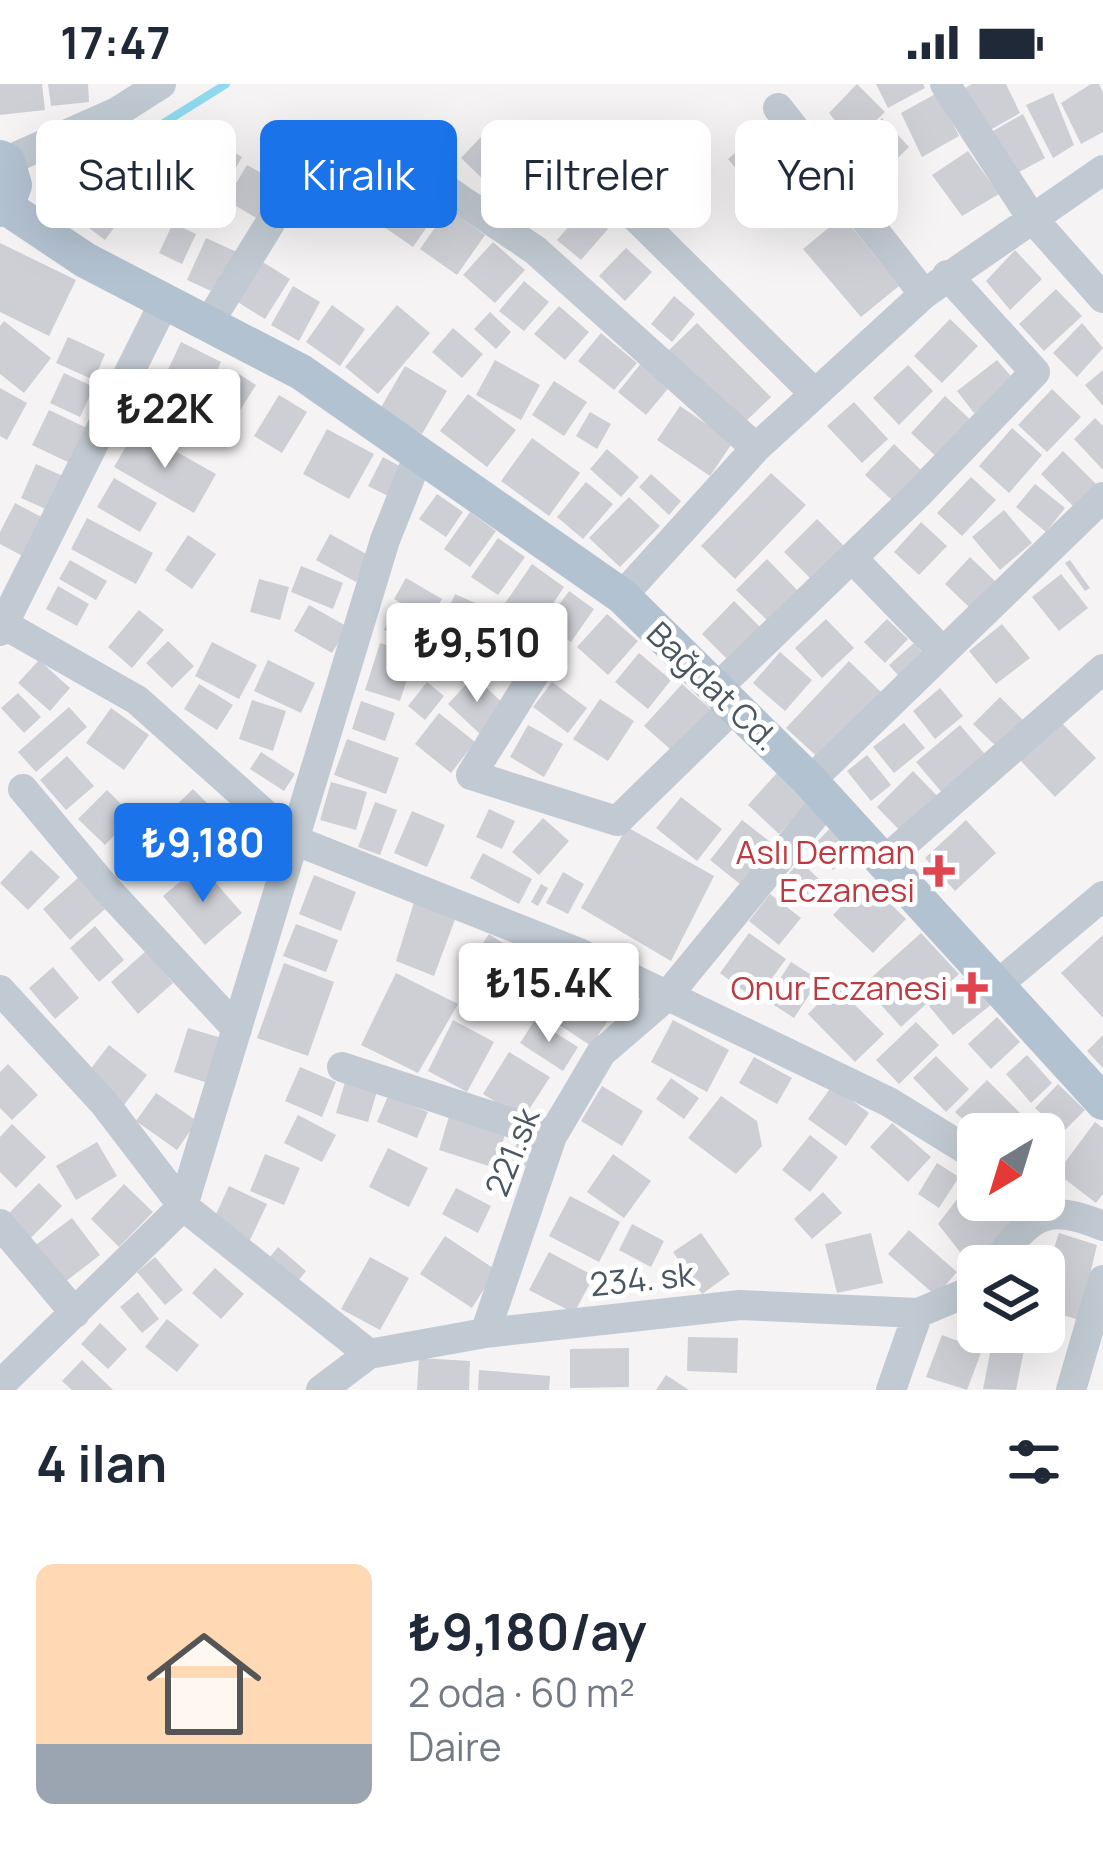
<!DOCTYPE html>
<html lang="tr">
<head>
<meta charset="utf-8">
<style>
	body { margin:0; font-family:Manrope,sans-serif; background:#f2f2f3; color:#1f2937; height:100vh; display:flex; flex-direction:column; font-size:45px; white-space:nowrap }
	* { box-sizing:border-box; margin:0 }
	p { font-size:39px; color:#747a83 }
	.icon { flex:none; width:66px; height:66px; fill:none; stroke:currentColor; stroke-width:2; stroke-linecap:round; stroke-linejoin:round }
	.map { position:relative; height:1306px; overflow:hidden }
	.drawer { display:flex; flex-direction:column; background:#fff; flex:1 }
	.drawer>* { flex:none }
	.hud { position:absolute; left:36px; top:36px; width:1032px; height:108px; display:flex; gap:24px }
	.needle { width:78px; rotate:218deg }
	.controls { position:absolute; left:957px; top:1029px; display:grid; gap:24px }
	.controls a { display:grid; place-items:center; width:108px; height:108px; border-radius:18px; background:#fff; box-shadow:0 12px 48px #0002; font-size:60px }
	.price { position:absolute; translate:-50% -102px; padding:0 27px; border-radius:12px; background:#fff; color:#222; font-size:39px; line-height:78px; filter:drop-shadow(0 3px 6px #0008) }
	.price::after { content:''; position:absolute; left:50%; top:72px; width:36px; height:27px; margin-left:-18px; background:inherit; clip-path:polygon(0 0,100% 0,50% 100%) }
	.price.active { background:#1a73e8; color:#fff }
	ul { padding:0; list-style:none }
	li { display:flex; align-items:center; gap:36px; height:300px; padding:0 36px }
	li span { display:grid; place-items:center; flex:none; width:336px; height:240px; border-radius:18px; color:#555 }
	li>.icon { margin-inline-start:auto }
	span .icon { width:144px; height:144px; fill:#fffc; stroke-width:1 }
	li b { font-size:51px }
	h2 { display:flex; justify-content:space-between; align-items:center; height:144px; padding:0 36px; font-size:51px }
	.tag { padding:0 42px; border-radius:18px; background:#fff; box-shadow:0 12px 48px #0002; font-size:42px; line-height:108px }
	.tag.active { background:#1a73e8; color:#fff }
	.status { display:flex; justify-content:space-between; align-items:center; height:84px; padding:0 60px; background:#fff; direction:ltr }
	.status svg { height:33px; fill:currentColor }
	.map>svg:first-child { display:block }
</style>
</head>
<body>
<div class="status"><b>17:47</b><svg viewBox="0 0 49 12"><path d="M0 12V9h3v3zM5 12V6h3v6zM10 12V3h3v9zM15 12V0h3v12zM26 1h20v11H26zM47 4h2v5h-2z"/></svg></div>
<div class="map">
<svg width="1103" height="1306" viewBox="0 0 1103 1306">
	<rect width="100%" height="100%" fill="#f5f3f3"/>
	<g fill="none" stroke-linecap="round" stroke-linejoin="round">
		<!-- stream -->
		<path stroke="#90daee" stroke-width="8" d="M 127,62 L 226,0"/>
	</g>
	<!-- building -->
	<path fill="#cdcfd5" d="M 0,0 L 42,0 L 45,26 L 0,31 Z
		M 48,0 L 88,0 L 89,18 L 51,22 Z
		M 857,0 L 885,28 L 853,59 L 829,29 Z
		M 876,0 L 923,0 L 925,4 L 888,24 Z
		M 972,0 L 1006,0 L 1020,29 L 983,50 L 962,6 Z
		M 1091,0 L 1099,0 L 1103,9 L 1103,48 L 1081,60 L 1061,19 Z
		M 937,9 L 959,52 L 922,73 L 901,29 Z
		M 1053,9 L 1074,61 L 1053,74 L 1026,21 Z
		M 1023,30 L 1045,74 L 1008,94 L 986,51 Z
		M 882,34 L 909,63 L 877,94 L 853,64 Z
		M 494,39 L 518,61 L 484,96 L 461,74 Z
		M 768,42 L 824,112 L 785,143 L 728,75 Z
		M 210,54 L 242,73 L 219,113 L 186,94 Z
		M 968,67 L 999,110 L 962,132 L 932,91 Z
		M 522,69 L 545,88 L 510,131 L 486,111 Z
		M 80,74 L 135,115 L 105,156 L 50,115 Z
		M 247,81 L 281,100 L 260,136 L 226,116 Z
		M 329,91 L 352,109 L 329,139 L 306,121 Z
		M 393,110 L 431,137 L 413,163 L 374,136 Z
		M 448,125 L 485,151 L 457,191 L 420,165 Z
		M 584,125 L 608,145 L 581,176 L 557,156 Z
		M 843,132 L 899,202 L 861,233 L 803,165 Z
		M 173,139 L 196,150 L 182,180 L 159,169 Z
		M 206,154 L 239,169 L 220,211 L 187,196 Z
		M 493,158 L 525,186 L 495,219 L 463,191 Z
		M 0,159 L 76,196 L 49,252 L 0,228 Z
		M 626,164 L 652,188 L 625,217 L 599,192 Z
		M 1015,166 L 1042,195 L 1010,226 L 986,197 Z
		M 261,177 L 290,195 L 265,235 L 236,217 Z
		M 524,197 L 549,218 L 524,247 L 499,227 Z
		M 293,202 L 320,218 L 299,257 L 271,241 Z
		M 1056,205 L 1082,232 L 1044,267 L 1019,240 Z
		M 674,212 L 695,230 L 672,258 L 651,240 Z
		M 332,221 L 365,245 L 340,282 L 306,258 Z
		M 397,221 L 430,249 L 378,310 L 345,283 Z
		M 559,222 L 589,248 L 565,276 L 534,250 Z
		M 490,228 L 511,248 L 496,265 L 474,245 Z
		M 950,235 L 978,262 L 942,299 L 914,272 Z
		M 4,237 L 51,274 L 24,309 L 0,290 L 0,242 Z
		M 697,239 L 771,313 L 741,342 L 667,268 Z
		M 1082,239 L 1103,264 L 1077,293 L 1053,269 Z
		M 453,244 L 483,270 L 462,294 L 432,268 Z
		M 601,249 L 637,279 L 614,306 L 578,277 Z
		M 68,253 L 105,270 L 94,296 L 56,279 Z
		M 181,258 L 221,278 L 206,311 L 165,292 Z
		M 495,276 L 540,301 L 521,336 L 476,311 Z
		M 997,276 L 1015,297 L 974,329 L 957,307 Z
		M 642,278 L 671,301 L 646,331 L 618,308 Z
		M 908,281 L 933,307 L 899,341 L 873,314 Z
		M 405,282 L 447,307 L 422,350 L 380,325 Z
		M 231,285 L 256,301 L 225,350 L 200,334 Z
		M 1103,286 L 1103,322 L 1085,301 Z
		M 64,289 L 94,303 L 80,333 L 50,319 Z
		M 554,297 L 587,318 L 564,352 L 532,331 Z
		M 162,300 L 199,320 L 179,356 L 143,336 Z
		M 0,304 L 27,319 L 7,356 L 0,352 Z
		M 1052,305 L 1081,333 L 1047,368 L 1018,341 Z
		M 468,310 L 516,346 L 487,383 L 440,347 Z
		M 279,311 L 307,328 L 282,369 L 254,352 Z
		M 945,312 L 975,340 L 940,376 L 911,349 Z
		M 854,318 L 888,355 L 862,379 L 827,342 Z
		M 680,322 L 733,358 L 710,392 L 657,356 Z
		M 49,326 L 89,345 L 72,380 L 32,361 Z
		M 590,328 L 611,340 L 597,365 L 576,352 Z
		M 1095,334 L 1103,342 L 1103,386 L 1074,355 Z
		M 1012,344 L 1042,371 L 1009,409 L 979,382 Z
		M 136,345 L 216,390 L 194,429 L 114,383 Z
		M 327,345 L 374,370 L 349,415 L 303,390 Z
		M 532,354 L 580,389 L 549,432 L 501,397 Z
		M 894,360 L 922,387 L 893,417 L 865,391 Z
		M 607,365 L 639,393 L 621,413 L 590,385 Z
		M 1063,367 L 1096,400 L 1073,422 L 1041,390 Z
		M 383,373 L 407,386 L 392,414 L 368,402 Z
		M 36,380 L 65,393 L 50,427 L 21,414 Z
		M 771,389 L 806,421 L 735,495 L 701,462 Z
		M 651,390 L 681,417 L 669,431 L 639,403 Z
		M 971,393 L 996,416 L 962,452 L 937,429 Z
		M 114,394 L 157,419 L 140,448 L 97,423 Z
		M 586,398 L 613,420 L 583,455 L 557,433 Z
		M 1035,400 L 1065,424 L 1046,448 L 1016,423 Z
		M 437,410 L 463,428 L 446,453 L 419,435 Z
		M 629,413 L 660,442 L 620,483 L 589,454 Z
		M 15,419 L 49,437 L 30,476 L 0,460 L 0,448 Z
		M 1004,426 L 1032,459 L 1000,486 L 972,453 Z
		M 470,428 L 496,447 L 470,483 L 444,465 Z
		M 87,434 L 153,469 L 136,500 L 71,465 Z
		M 817,435 L 844,462 L 810,494 L 784,468 Z
		M 921,438 L 947,462 L 919,491 L 894,468 Z
		M 330,450 L 370,472 L 356,498 L 316,476 Z
		M 188,451 L 216,470 L 192,505 L 165,486 Z
		M 498,454 L 525,473 L 498,511 L 471,493 Z
		M 970,473 L 997,499 L 971,525 L 945,500 Z
		M 767,475 L 798,507 L 768,537 L 736,506 Z
		M 70,476 L 107,497 L 96,516 L 59,495 Z
		M 1070,476 L 1090,504 L 1085,507 L 1065,479 Z
		M 532,480 L 564,503 L 530,554 L 497,531 Z
		M 301,482 L 343,499 L 333,525 L 291,508 Z
		M 1061,490 L 1088,524 L 1059,547 L 1032,513 Z
		M 406,494 L 442,515 L 430,536 L 394,515 Z
		M 259,495 L 289,503 L 280,536 L 250,528 Z
		M 58,502 L 89,520 L 77,542 L 46,525 Z
		M 569,507 L 594,525 L 571,558 L 545,540 Z
		M 455,510 L 491,526 L 472,566 L 437,550 Z
		M 734,517 L 760,543 L 727,575 L 702,550 Z
		M 309,521 L 348,543 L 332,569 L 294,547 Z
		M 394,524 L 410,531 L 400,553 L 384,546 Z
		M 139,526 L 164,546 L 132,584 L 108,563 Z
		M 607,530 L 638,557 L 608,591 L 577,563 Z
		M 826,535 L 854,564 L 822,594 L 795,564 Z
		M 887,535 L 908,555 L 885,579 L 864,558 Z
		M 1002,540 L 1030,574 L 996,600 L 969,567 Z
		M 168,557 L 194,582 L 172,604 L 146,579 Z
		M 212,558 L 257,581 L 239,615 L 195,592 Z
		M 380,559 L 415,570 L 400,617 L 365,606 Z
		M 914,559 L 928,576 L 903,597 L 889,581 Z
		M 780,568 L 812,596 L 785,627 L 753,599 Z
		M 639,569 L 671,596 L 648,625 L 615,598 Z
		M 39,576 L 70,604 L 50,627 L 18,599 Z
		M 268,576 L 315,599 L 301,629 L 254,607 Z
		M 849,577 L 886,613 L 824,679 L 786,644 Z
		M 474,592 L 506,622 L 480,650 L 448,620 Z
		M 427,598 L 444,612 L 425,636 L 408,622 Z
		M 552,598 L 587,624 L 568,649 L 533,623 Z
		M 199,600 L 233,621 L 217,646 L 184,625 Z
		M 682,600 L 716,630 L 678,672 L 644,642 Z
		M 940,604 L 963,632 L 935,655 L 913,627 Z
		M 18,609 L 41,633 L 24,649 L 1,624 Z
		M 1000,613 L 1028,641 L 1002,668 L 973,640 Z
		M 600,615 L 634,637 L 608,677 L 573,655 Z
		M 252,616 L 286,627 L 273,667 L 239,655 Z
		M 361,617 L 395,629 L 385,657 L 352,645 Z
		M 69,623 L 87,643 L 36,688 L 18,668 Z
		M 111,624 L 149,651 L 124,686 L 86,659 Z
		M 439,629 L 475,658 L 451,689 L 415,660 Z
		M 1059,636 L 1096,674 L 1055,713 L 1019,675 Z
		M 904,639 L 925,664 L 894,689 L 873,663 Z
		M 528,641 L 563,660 L 544,693 L 510,673 Z
		M 960,641 L 989,675 L 945,712 L 916,678 Z
		M 347,655 L 399,674 L 386,710 L 334,691 Z
		M 261,668 L 295,690 L 284,707 L 250,685 Z
		M 867,671 L 891,701 L 871,717 L 847,687 Z
		M 67,672 L 94,702 L 66,726 L 40,696 Z
		M 913,687 L 943,718 L 907,754 L 877,723 Z
		M 777,689 L 808,719 L 779,750 L 748,721 Z
		M 331,698 L 367,708 L 356,746 L 320,736 Z
		M 193,705 L 220,732 L 190,761 L 163,734 Z
		M 107,706 L 133,732 L 105,761 L 78,735 Z
		M 681,713 L 722,745 L 697,777 L 656,744 Z
		M 375,718 L 397,726 L 380,771 L 358,763 Z
		M 489,725 L 515,737 L 502,765 L 476,753 Z
		M 412,727 L 445,741 L 427,783 L 394,769 Z
		M 228,733 L 272,762 L 256,787 L 211,759 Z
		M 543,734 L 569,757 L 539,791 L 512,768 Z
		M 742,736 L 773,760 L 740,800 L 710,776 Z
		M 966,736 L 996,769 L 955,807 L 925,774 Z
		M 832,742 L 854,764 L 833,786 L 811,764 Z
		M 155,743 L 181,767 L 161,790 L 134,766 Z
		M 627,743 L 714,792 L 671,877 L 581,824 Z
		M 31,766 L 60,793 L 28,826 L 0,799 Z
		M 483,769 L 532,795 L 519,820 L 470,794 Z
		M 800,777 L 823,799 L 804,820 L 781,798 Z
		M 200,781 L 242,829 L 205,861 L 163,812 Z
		M 563,788 L 584,800 L 568,830 L 546,819 Z
		M 314,791 L 356,808 L 341,847 L 299,830 Z
		M 78,794 L 105,825 L 70,856 L 43,825 Z
		M 866,796 L 906,835 L 873,869 L 833,831 Z
		M 541,800 L 548,804 L 538,822 L 531,818 Z
		M 770,810 L 801,834 L 779,861 L 749,837 Z
		M 415,815 L 457,830 L 434,892 L 396,877 Z
		M 296,840 L 338,856 L 326,888 L 283,872 Z
		M 95,842 L 124,876 L 99,898 L 70,864 Z
		M 749,849 L 786,875 L 756,916 L 720,889 Z
		M 921,849 L 959,890 L 901,943 L 863,901 Z
		M 489,850 L 524,873 L 503,904 L 468,881 Z
		M 1103,851 L 1103,934 L 1061,889 Z
		M 146,867 L 173,899 L 138,930 L 111,898 Z
		M 532,878 L 555,894 L 529,931 L 506,914 Z
		M 791,878 L 819,896 L 794,934 L 766,916 Z
		M 284,879 L 334,898 L 308,972 L 257,954 Z
		M 53,883 L 79,914 L 55,935 L 29,904 Z
		M 587,883 L 626,909 L 591,962 L 552,936 Z
		M 396,889 L 458,920 L 418,989 L 361,961 Z
		M 968,890 L 992,920 L 953,951 L 929,922 Z
		M 836,902 L 884,950 L 855,978 L 808,930 Z
		M 997,933 L 1020,958 L 991,985 L 968,960 Z
		M 453,936 L 494,958 L 467,1008 L 428,987 Z
		M 535,936 L 578,963 L 563,987 L 520,959 Z
		M 673,936 L 729,966 L 707,1008 L 651,978 Z
		M 916,938 L 939,961 L 899,1000 L 876,976 Z
		M 188,944 L 225,955 L 211,1000 L 174,988 Z
		M 1103,951 L 1103,984 L 1087,967 Z
		M 109,961 L 147,991 L 124,1021 L 86,991 Z
		M 509,968 L 550,993 L 523,1035 L 483,1010 Z
		M 1027,971 L 1052,999 L 1031,1019 L 1006,990 Z
		M 936,972 L 969,1005 L 946,1028 L 913,994 Z
		M 754,973 L 792,994 L 777,1020 L 739,999 Z
		M 8,980 L 38,1011 L 12,1036 L 0,1024 L 0,988 Z
		M 300,983 L 336,998 L 322,1033 L 285,1017 Z
		M 671,994 L 699,1014 L 684,1035 L 656,1015 Z
		M 987,996 L 1021,1030 L 1001,1050 L 978,1050 L 955,1028 Z
		M 345,998 L 377,1007 L 368,1038 L 336,1029 Z
		M 1058,1000 L 1085,1026 L 1062,1049 L 1035,1024 Z
		M 602,1002 L 643,1027 L 622,1062 L 581,1037 Z
		M 832,1002 L 869,1029 L 846,1062 L 808,1035 Z
		M 156,1009 L 197,1037 L 177,1066 L 136,1037 Z
		M 388,1012 L 428,1028 L 417,1054 L 377,1038 Z
		M 721,1012 L 757,1037 L 762,1062 L 736,1090 L 688,1054 Z
		M 450,1029 L 506,1047 L 495,1084 L 439,1066 Z
		M 298,1031 L 336,1051 L 322,1078 L 284,1059 Z
		M 1095,1038 L 1103,1044 L 1103,1110 L 1096,1119 L 1057,1089 Z
		M 892,1039 L 931,1073 L 908,1098 L 870,1063 Z
		M 12,1040 L 46,1073 L 16,1104 L 0,1088 L 0,1053 Z
		M 810,1051 L 838,1073 L 810,1108 L 782,1086 Z
		M 519,1054 L 543,1063 L 534,1086 L 510,1076 Z
		M 97,1058 L 117,1092 L 76,1116 L 56,1082 Z
		M 388,1064 L 428,1084 L 409,1123 L 369,1103 Z
		M 265,1070 L 300,1084 L 284,1121 L 250,1107 Z
		M 613,1070 L 651,1097 L 624,1134 L 587,1108 Z
		M 937,1079 L 959,1093 L 939,1124 L 918,1110 Z
		M 978,1088 L 978,1116 L 1013,1116 L 1025,1124 L 971,1182 L 938,1140 Z
		M 39,1099 L 62,1122 L 26,1159 L 3,1135 Z
		M 124,1100 L 153,1128 L 119,1163 L 91,1135 Z
		M 229,1102 L 267,1120 L 249,1158 L 211,1141 Z
		M 456,1104 L 491,1122 L 478,1149 L 442,1130 Z
		M 823,1108 L 842,1129 L 812,1155 L 794,1135 Z
		M 570,1112 L 620,1138 L 599,1178 L 549,1152 Z
		M 72,1134 L 100,1171 L 61,1201 L 33,1163 Z
		M 632,1140 L 664,1157 L 651,1183 L 619,1166 Z
		M 909,1146 L 957,1188 L 936,1212 L 888,1170 Z
		M 701,1149 L 730,1190 L 702,1210 L 673,1168 Z
		M 871,1149 L 883,1199 L 837,1209 L 825,1160 Z
		M 1059,1149 L 1097,1161 L 1079,1236 L 1044,1225 L 1044,1194 Z
		M 445,1152 L 496,1186 L 472,1224 L 420,1190 Z
		M 278,1163 L 306,1187 L 294,1202 L 266,1178 Z
		M 549,1168 L 594,1192 L 574,1229 L 529,1206 Z
		M 155,1173 L 183,1206 L 165,1221 L 137,1188 Z
		M 370,1173 L 409,1194 L 380,1246 L 341,1225 Z
		M 215,1184 L 244,1210 L 221,1235 L 192,1209 Z
		M 138,1208 L 159,1235 L 142,1249 L 120,1223 Z
		M 167,1235 L 199,1261 L 177,1288 L 145,1263 Z
		M 100,1239 L 127,1265 L 108,1285 L 81,1260 Z
		M 942,1251 L 982,1266 L 967,1306 L 926,1293 Z
		M 688,1253 L 738,1254 L 737,1289 L 687,1287 Z
		M 993,1254 L 1025,1261 L 1016,1306 L 983,1305 Z
		M 629,1264 L 629,1303 L 570,1304 L 570,1265 Z
		M 419,1274 L 470,1277 L 469,1306 L 417,1306 Z
		M 82,1276 L 113,1306 L 72,1306 L 62,1297 Z
		M 479,1286 L 550,1292 L 549,1306 L 478,1306 Z
		M 666,1291 L 689,1306 L 656,1306 Z"/>
	<g fill="none" stroke-linecap="round" stroke-linejoin="round">
		<!-- minor -->
		<path stroke="#c1cad2" stroke-width="30" d="M 945,0 L 1031,133 L 1103,214
			M 778,24 L 924,210
			M 7,77 L 117,28 L 161,0
			M 586,84 L 815,310
			M 208,240 L 309,76 L 387,66 L 535,166 L 756,364
			M 852,474 L 943,568
			M 622,512 L 756,364 L 924,210 L 1103,86
			M 5,541 L 137,616 L 294,756 L 579,869 L 889,1018 L 978,1073
			M 0,547 L 165,217
			M 543,576 L 471,691 L 617,737 L 735,622
			M 717,604 L 917,411 L 1035,288 L 947,191
			M 810,697 L 1103,413
			M 23,705 L 104,802 L 237,945
			M 883,778 L 1103,585
			M 996,902 L 1103,812
			M 0,906 L 104,1019 L 183,1122 L 369,1270
			M 342,983 L 552,1052
			M 0,1140 L 75,1229
			M 992,1182 C 1030,1135 1041,1116 1103,1142
			M 485,1249 L 552,1052 L 601,969 L 667,912 L 827,716
			M 0,1301 L 183,1122 L 385,456 L 419,371
			M 321,1306 L 369,1270 L 485,1249 L 740,1221 L 918,1229 L 973,1206 L 978,1200
			M 891,1306 L 918,1229
			M 1071,1306 L 1103,1196"/>
		<!-- major -->
		<path stroke="#b3c2d1" stroke-width="36" d="M 0,74 L 7,77 L 14,101 L 6,123 L 0,125
			M 6,123 L 85,176 L 301,288 L 622,512 L 810,697 L 1103,1018"/>
	</g>
	<!-- markers -->
	<g fill="#e0444e" stroke="#fff" stroke-width="4.5">
		<path d="M933 769h12v12h12v12h-12v12h-12v-12h-12v-12h12z"/>
		<path d="M966 886h12v12h12v12h-12v12h-12v-12h-12v-12h12z"/>
	</g>
	<g text-anchor="middle" stroke-width="10" stroke-linejoin="round" paint-order="stroke">
		<!-- street labels -->
		<g font-size="33" fill="#4a5661" stroke="#fff">
			<text transform="translate(713 602) rotate(44)" y="12">Bağdat Cd.</text>
			<text transform="translate(512 1068) rotate(-68)" y="12">221.sk</text>
			<text transform="translate(642 1195) rotate(-6)" y="12">234. sk</text>
		</g>
		<!-- health labels -->
		<g font-size="33" fill="#be3a42" stroke="#fff" text-anchor="end">
			<text x="915" y="780">Aslı Derman<tspan x="915" dy="38">Eczanesi</tspan></text>
			<text x="948" y="916">Onur Eczanesi</text>
		</g>
	</g>
</svg>
<div class="controls">
<a><svg class="needle" viewBox="-14 -14 28 28"><path d="M0-13l5 13h-10z" fill="#e53935"/><path d="M0 13l5-13h-10z" fill="#747a83"/></svg></a>
<a><svg class="icon" aria-label="layers" viewBox="0 0 24 24"><path d="M12 4l9 5-9 5-9-5zM3 14l9 5 9-5"/></svg></a>
</div>
<b class="price" style="left:165px;top:387px">₺22K</b>
<b class="price" style="left:477px;top:621px">₺9,510</b>
<b class="price active" style="left:203px;top:821px">₺9,180</b>
<b class="price" style="left:549px;top:961px">₺15.4K</b>
<div class="hud">
<a class="tag">Satılık</a>
<a class="tag active">Kiralık</a>
<a class="tag">Filtreler</a>
<a class="tag">Yeni</a>
</div>
</div>
<section class="drawer">
<h2>4 ilan<svg class="icon" aria-label="filters" viewBox="0 0 24 24"><path d="M4 7h16M4 17h16"/><circle cx="9" cy="7" r="2"/><circle cx="15" cy="17" r="2"/></svg></h2>
<ul>
<li><span style="background:linear-gradient(#ffd9b3 75%,#9aa5b1 0)"><svg class="icon" aria-label="home" viewBox="0 0 24 24"><path d="M3 11l9-7 9 7M6 9v11h12V9"/></svg></span><div><b>₺9,180/ay</b><p>2 oda · 60 m²</p><p>Daire</p></div></li>
</ul>
</section>
</body>
</html>
